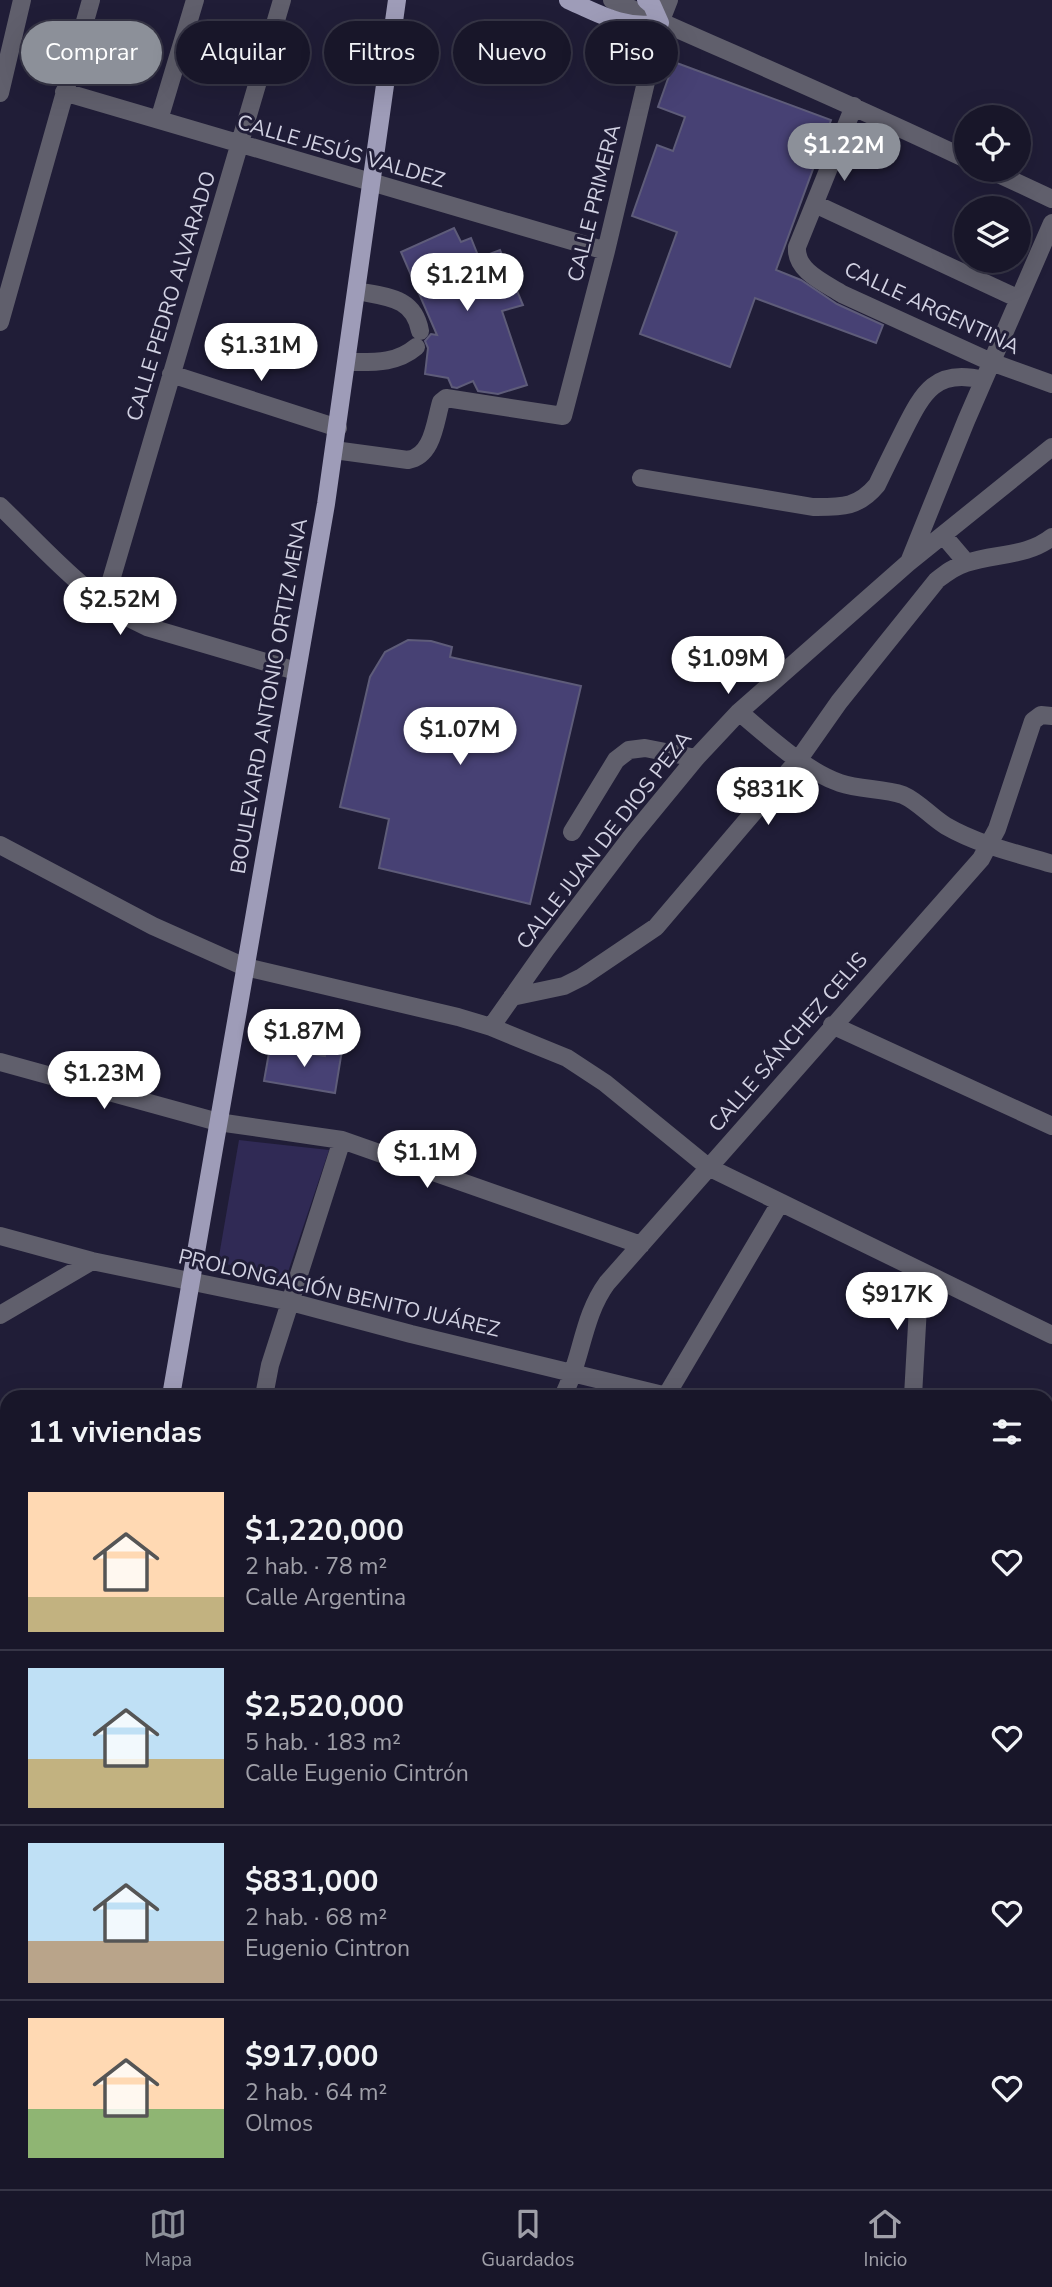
<!DOCTYPE html>
<html lang="es">
<head>
<meta charset="utf-8">
<style>
	body { margin:0; font-family:"Nunito Sans",sans-serif; background:#252335; color:#f1f3f6; height:100vh; display:flex; flex-direction:column; font-size:26px; white-space:nowrap }
	* { box-sizing:border-box; margin:0 }
	p { font-size:23px; color:#9f9fa8 }
	.icon { flex:none; width:38px; height:38px; fill:none; stroke:currentColor; stroke-width:2; stroke-linecap:round; stroke-linejoin:round }
	.map { position:relative; flex:1; overflow:hidden }
	.panel { position:absolute; left:0px; top:1390px; width:1054px; height:800px; display:flex; flex-direction:column; background:#181629; border-radius:21px 21px 0 0; box-shadow:0 7px 28px #0002,0 0 0 2px #363546 }
	.panel>* { flex:none }
	.guide { position:absolute; left:21px; top:21px; width:700px; height:63px; display:flex; gap:14px }
	.controls { position:absolute; left:954px; top:105px; display:grid; gap:14px }
	.controls a { display:grid; place-items:center; width:77px; height:77px; border-radius:50%; background:#181629; box-shadow:0 7px 28px #0002,0 0 0 2px #363546; font-size:35px }
	.price { position:absolute; translate:-50% -60px; padding:0 16px; border-radius:24px; background:#fff; color:#222; font-size:23px; line-height:46px; filter:drop-shadow(0 2px 4px #0008) }
	.price::after { content:''; position:absolute; left:50%; top:42px; width:21px; height:16px; margin-left:-10px; background:inherit; clip-path:polygon(0 0,100% 0,50% 100%) }
	.price.active { background:#8c9099; color:#fff }
	ul { padding:0; list-style:none }
	li { display:flex; align-items:center; gap:21px; height:175px; padding:0 28px }
	li+li { border-top:2px solid #363546 }
	li span { display:grid; place-items:center; flex:none; width:196px; height:140px; border-radius:0px; color:#555 }
	li>.icon { margin-inline-start:auto }
	span .icon { width:84px; height:84px; fill:#fffc; stroke-width:1 }
	li b { font-size:30px }
	h2 { display:flex; justify-content:space-between; align-items:center; height:84px; padding:0 28px; font-size:30px }
	.pill { padding:0 24px; border-radius:32px; background:#181629; box-shadow:0 7px 28px #0002,0 0 0 2px #363546; font-size:24px; line-height:63px }
	.pill.active { background:#8c9099; color:#fff }
	.dock { display:flex; justify-content:space-around; align-items:center; height:98px; border-top:2px solid #363546; background:#181629; font-size:19px; color:#9f9fa8 }
	.dock a { display:grid; justify-items:center; gap:4px }
	.dock .active { color:#8c9099 }
	.map>svg:first-child { display:block }
</style>
</head>
<body>
<div class="map">
<svg width="1052" height="2189" viewBox="0 0 1052 2189">
	<rect width="100%" height="100%" fill="#201d37"/>
	<!-- green -->
	<path fill="#302a55" d="M 239,1140 L 329,1150 L 286,1278 L 218,1262 Z"/>
	<g fill="none" stroke-linecap="round" stroke-linejoin="round">
		<!-- river -->
		<path stroke="#140735" stroke-width="33" d="M 1046,2037 L 1052,2037
			M 636,2189 L 649,2182"/>
	</g>
	<!-- building -->
	<path fill="#474174" stroke="#5e5c79" stroke-width="2" d="M 674,62 L 831,120 L 776,270 L 801,280 L 837,304 L 883,325 L 876,343 L 755,298 L 730,367 L 640,334 L 677,232 L 632,216 L 657,145 L 673,151 L 685,117 L 658,107 Z
		M 454,228 L 461,242 L 471,238 L 479,258 L 500,250 L 523,305 L 502,311 L 527,385 L 498,394 L 478,391 L 473,381 L 457,388 L 452,387 L 448,378 L 425,374 L 428,348 L 425,341 L 431,334 L 437,335 L 401,252 Z
		M 408,640 L 431,641 L 452,647 L 450,657 L 581,686 L 530,904 L 379,868 L 389,819 L 340,807 L 370,677 L 385,652 Z
		M 270,1047 L 325,1056 L 326,1048 L 342,1050 L 335,1093 L 264,1081 Z"/>
	<g fill="none" stroke-linecap="round" stroke-linejoin="round">
		<!-- minor -->
		<path stroke="#605f6c" stroke-width="18" d="M 612,0 C 730,53 849,103 966,159
			M 64,92 L 606,251
			M 0,93 L 22,0
			M 854,106 L 797,247 C 795,271 825,283 842,294 L 991,362 L 1052,384
			M 159,120 L 195,0
			M 990,170 L 1052,199
			M 815,204 L 1019,299
			M 357,291 C 387,297 414,297 420,331
			M 0,322 L 91,0
			M 347,362 C 373,362 396,364 416,347
			M 171,374 L 338,428
			M 334,450 L 408,460 C 433,456 435,422 441,402 L 446,398 L 563,416 L 606,251 L 660,23 L 669,0
			M 641,478 L 813,507 C 841,507 858,508 877,485 C 886,466 895,448 904,430 C 923,392 936,368 983,380
			M 0,506 C 45,549 89,602 147,627 L 296,671
			M 943,535 L 966,562
			M 909,562 L 966,421 L 1052,223
			M 104,604 L 282,0
			M 739,712 C 768,736 805,771 840,783 C 860,790 883,788 903,795 C 919,802 931,817 946,826 C 979,845 1016,853 1052,864
			M 572,832 L 616,760 L 629,750 L 645,748 L 696,758
			M 0,845 L 153,926 L 245,967 L 458,1017 L 491,1027 L 567,1058 L 605,1083 L 708,1167 L 1052,1335
			M 512,997 L 564,986 L 582,977 L 656,927 L 799,759 L 839,702 L 937,580 C 946,573 955,566 966,563 C 995,553 1027,557 1052,537
			M 832,1025 L 1052,1126
			M 491,1027 L 546,949 L 631,837 L 696,758 L 739,712 L 908,563 L 1052,447
			M 0,1062 L 218,1122 L 342,1140 L 641,1245
			M 0,1236 L 92,1261 L 291,1302 L 411,1334 L 667,1396
			M 0,1315 L 92,1261
			M 264,1396 L 270,1365 L 342,1140
			M 563,1396 C 582,1360 582,1317 607,1283 L 981,859 L 997,829 L 1033,721 L 1041,715 L 1052,716
			M 666,1396 L 780,1203
			M 913,1396 L 920,1271
			M 0,1438 L 7,1446
			M 1046,1479 L 1052,1461
			M 1046,1532 L 1052,1548
			M 0,1779 L 7,1784
			M 1046,1798 L 1052,1795
			M 1046,1867 L 1052,1867
			M 0,1965 L 7,1956
			M 1046,1981 L 1052,1982
			M 0,2029 L 7,2034
			M 213,2182 L 223,2189
			M 981,2182 L 984,2189
			M 4,2189 L 9,2182
			M 261,2189 L 265,2182
			M 491,2189 L 500,2182"/>
		<!-- major -->
		<path stroke="#9e9cb8" stroke-width="18" d="M 568,0 C 599,14 626,30 660,23 L 652,5 L 646,0
			M 171,1396 L 326,504 L 397,0
			M 0,1752 L 7,1742
			M 1046,2100 L 1052,2099
			M 823,2189 L 837,2182"/>
	</g>
	<g text-anchor="middle" stroke-width="6" stroke-linejoin="round" paint-order="stroke">
		<!-- street labels -->
		<g font-size="21" fill="#d1d1e2" stroke="#201d37">
			<text transform="translate(341 151) rotate(16)" y="7">CALLE JESÚS VALDEZ</text>
			<text transform="translate(594 203) rotate(-76)" y="7">CALLE PRIMERA</text>
			<text transform="translate(171 296) rotate(-73)" y="7">CALLE PEDRO ALVARADO</text>
			<text transform="translate(932 308) rotate(25)" y="7">CALLE ARGENTINA</text>
			<text transform="translate(269 696) rotate(-80)" y="7">BOULEVARD ANTONIO ORTIZ MENA</text>
			<text transform="translate(604 840) rotate(-52)" y="7">CALLE JUAN DE DIOS PEZA</text>
			<text transform="translate(788 1042) rotate(-49)" y="7">CALLE SÁNCHEZ CELIS</text>
			<text transform="translate(339 1293) rotate(13)" y="7">PROLONGACIÓN BENITO JUÁREZ</text>
		</g>
	</g>
</svg>
<div class="controls">
<a><svg class="icon" aria-label="locate" viewBox="0 0 24 24"><circle cx="12" cy="12" r="6"/><path d="M12 2v4M12 18v4M2 12h4M18 12h4"/></svg></a>
<a><svg class="icon" aria-label="layers" viewBox="0 0 24 24"><path d="M12 4l9 5-9 5-9-5zM3 14l9 5 9-5"/></svg></a>
</div>
<b class="price active" style="left:844px;top:183px">$1.22M</b>
<b class="price" style="left:467px;top:313px">$1.21M</b>
<b class="price" style="left:261px;top:383px">$1.31M</b>
<b class="price" style="left:120px;top:637px">$2.52M</b>
<b class="price" style="left:728px;top:696px">$1.09M</b>
<b class="price" style="left:460px;top:767px">$1.07M</b>
<b class="price" style="left:768px;top:827px">$831K</b>
<b class="price" style="left:304px;top:1069px">$1.87M</b>
<b class="price" style="left:104px;top:1111px">$1.23M</b>
<b class="price" style="left:427px;top:1190px">$1.1M</b>
<b class="price" style="left:897px;top:1332px">$917K</b>
<div class="guide">
<a class="pill active">Comprar</a>
<a class="pill">Alquilar</a>
<a class="pill">Filtros</a>
<a class="pill">Nuevo</a>
<a class="pill">Piso</a>
</div>
<section class="panel">
<h2>11 viviendas<svg class="icon" aria-label="filters" viewBox="0 0 24 24"><path d="M4 7h16M4 17h16"/><circle cx="9" cy="7" r="2"/><circle cx="15" cy="17" r="2"/></svg></h2>
<ul>
<li><span style="background:linear-gradient(#ffd9b3 75%,#c2b280 0)"><svg class="icon" aria-label="home" viewBox="0 0 24 24"><path d="M3 11l9-7 9 7M6 9v11h12V9"/></svg></span><div><b>$1,220,000</b><p>2 hab. · 78 m²</p><p>Calle Argentina</p></div><svg class="icon" aria-label="heart" viewBox="0 0 24 24"><path d="M12 20l-8-8c-3-5 5-10 8-4 3-6 11-1 8 4z"/></svg></li>
<li><span style="background:linear-gradient(#bfe0f5 65%,#c2b280 0)"><svg class="icon" aria-label="home" viewBox="0 0 24 24"><path d="M3 11l9-7 9 7M6 9v11h12V9"/></svg></span><div><b>$2,520,000</b><p>5 hab. · 183 m²</p><p>Calle Eugenio Cintrón</p></div><svg class="icon" aria-label="heart" viewBox="0 0 24 24"><path d="M12 20l-8-8c-3-5 5-10 8-4 3-6 11-1 8 4z"/></svg></li>
<li><span style="background:linear-gradient(#bfe0f5 70%,#b9a48a 0)"><svg class="icon" aria-label="home" viewBox="0 0 24 24"><path d="M3 11l9-7 9 7M6 9v11h12V9"/></svg></span><div><b>$831,000</b><p>2 hab. · 68 m²</p><p>Eugenio Cintron</p></div><svg class="icon" aria-label="heart" viewBox="0 0 24 24"><path d="M12 20l-8-8c-3-5 5-10 8-4 3-6 11-1 8 4z"/></svg></li>
<li><span style="background:linear-gradient(#ffd9b3 65%,#8fb573 0)"><svg class="icon" aria-label="home" viewBox="0 0 24 24"><path d="M3 11l9-7 9 7M6 9v11h12V9"/></svg></span><div><b>$917,000</b><p>2 hab. · 64 m²</p><p>Olmos</p></div><svg class="icon" aria-label="heart" viewBox="0 0 24 24"><path d="M12 20l-8-8c-3-5 5-10 8-4 3-6 11-1 8 4z"/></svg></li>
</ul>
</section>
</div>
<nav class="dock">
<a class="active"><svg class="icon" aria-label="map" viewBox="0 0 24 24"><path d="M3 6l6-2 6 2 6-2v14l-6 2-6-2-6 2zM9 4v14M15 6v14"/></svg>Mapa</a>
<a><svg class="icon" aria-label="saved" viewBox="0 0 24 24"><path d="M7 4h10v16l-5-4-5 4z"/></svg>Guardados</a>
<a><svg class="icon" aria-label="home" viewBox="0 0 24 24"><path d="M3 11l9-7 9 7M6 9v11h12V9"/></svg>Inicio</a>
</nav>
</body>
</html>
